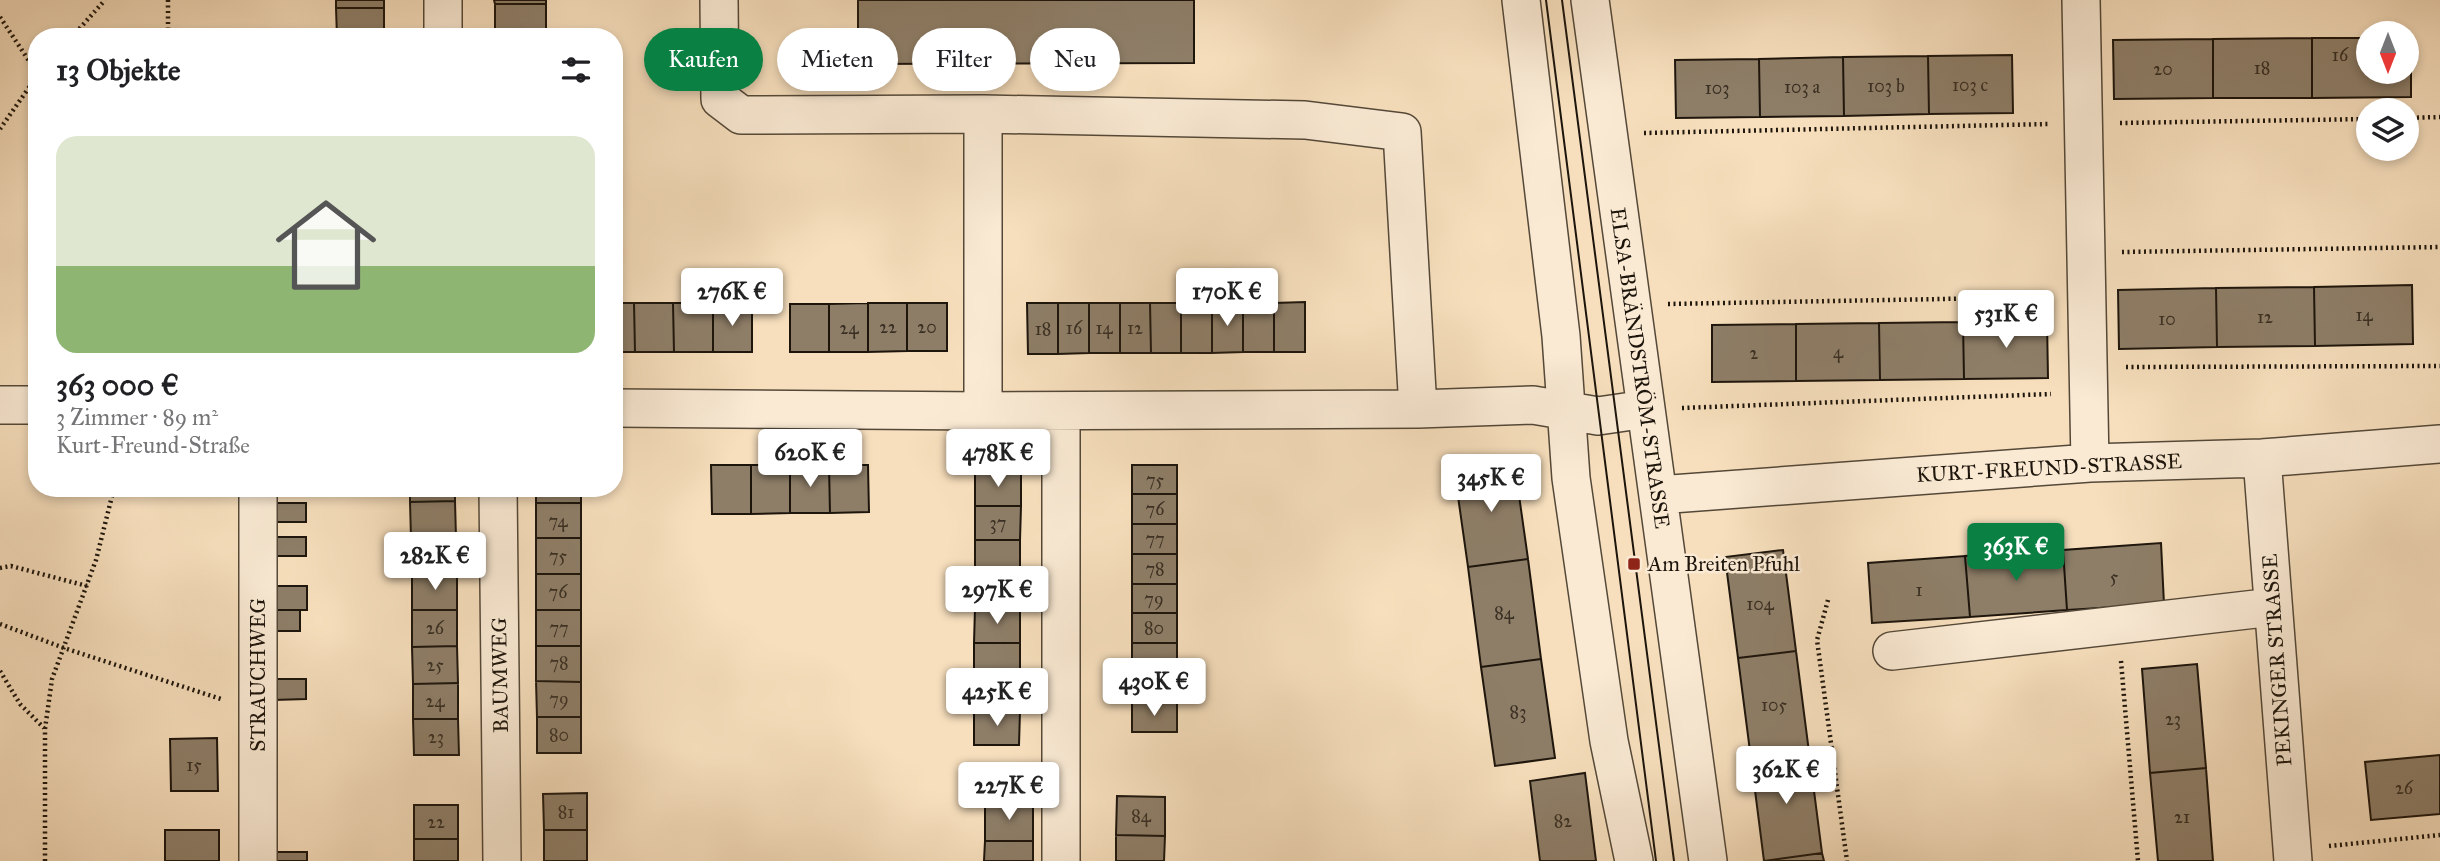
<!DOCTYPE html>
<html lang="de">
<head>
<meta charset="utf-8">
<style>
	body { margin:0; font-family:"IM FELL Great Primer",serif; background:#f2f2f2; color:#202124; height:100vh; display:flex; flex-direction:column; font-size:26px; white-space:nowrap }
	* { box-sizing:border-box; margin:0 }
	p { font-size:23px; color:#757577 }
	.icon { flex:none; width:38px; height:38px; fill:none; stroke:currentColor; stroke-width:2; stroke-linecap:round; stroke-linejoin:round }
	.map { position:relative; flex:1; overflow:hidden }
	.side { position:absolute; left:28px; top:28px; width:595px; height:469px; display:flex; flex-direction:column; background:#fff; border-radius:28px; box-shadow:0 4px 10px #0003 }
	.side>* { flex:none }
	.hud { position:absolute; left:644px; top:28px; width:665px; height:63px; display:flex; gap:14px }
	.needle { width:46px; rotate:180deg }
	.buttons { position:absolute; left:2356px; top:21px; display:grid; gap:14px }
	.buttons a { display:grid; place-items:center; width:63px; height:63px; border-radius:50%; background:#fff; box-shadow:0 4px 10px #0003; font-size:35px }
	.price { position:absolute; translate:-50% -60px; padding:0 16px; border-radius:7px; background:#fff; color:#222; font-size:23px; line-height:46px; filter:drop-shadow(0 2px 4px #0008) }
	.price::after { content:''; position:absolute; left:50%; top:42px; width:21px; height:16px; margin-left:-10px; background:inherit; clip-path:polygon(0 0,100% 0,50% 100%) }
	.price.on { background:#0b8043; color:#fff }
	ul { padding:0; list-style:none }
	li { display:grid; align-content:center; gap:14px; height:371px; padding:0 28px }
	li span { display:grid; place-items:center; height:217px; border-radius:21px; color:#555 }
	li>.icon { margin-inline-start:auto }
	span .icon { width:126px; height:126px; fill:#fffc; stroke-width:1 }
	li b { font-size:30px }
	h2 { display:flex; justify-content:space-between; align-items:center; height:84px; padding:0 28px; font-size:30px }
	.pill { padding:0 24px; border-radius:32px; background:#fff; box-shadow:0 4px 10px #0003; font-size:24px; line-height:63px }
	.pill.on { background:#0b8043; color:#fff }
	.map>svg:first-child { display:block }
</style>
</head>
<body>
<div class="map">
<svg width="2440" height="861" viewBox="0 0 2440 861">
	<rect width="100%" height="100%" fill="#f7dfbd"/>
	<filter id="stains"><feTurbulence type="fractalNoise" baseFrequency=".00286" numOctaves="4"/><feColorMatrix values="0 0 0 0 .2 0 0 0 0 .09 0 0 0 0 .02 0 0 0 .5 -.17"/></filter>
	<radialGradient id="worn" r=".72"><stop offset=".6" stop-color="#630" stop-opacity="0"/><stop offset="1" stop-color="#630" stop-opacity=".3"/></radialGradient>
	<!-- building -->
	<path fill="#8e7e68" stroke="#1d150c" stroke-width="2" d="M 336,0 L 384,0 L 384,8 L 336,8 Z
		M 494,0 L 546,0 L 546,4 L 495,4 Z
		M 858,0 L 1194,0 L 1194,63 L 858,64 Z
		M 495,4 L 546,4 L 546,36 L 495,37 Z
		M 336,8 L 384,8 L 384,37 L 337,37 Z
		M 2411,37 L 2411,97 L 2312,98 L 2312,38 L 2368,38 L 2368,72 L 2406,72 L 2406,38 Z
		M 2312,38 L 2312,98 L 2213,98 L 2213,39 Z
		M 2213,39 L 2213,98 L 2114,99 L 2113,40 Z
		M 2012,55 L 2013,113 L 1929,114 L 1928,56 Z
		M 1928,56 L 1929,114 L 1844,116 L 1843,57 Z
		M 1843,57 L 1844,116 L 1760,117 L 1759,59 Z
		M 1759,59 L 1760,117 L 1676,118 L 1675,60 Z
		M 2412,285 L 2413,344 L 2315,346 L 2314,287 Z
		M 2314,287 L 2315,346 L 2217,347 L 2216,288 Z
		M 2216,288 L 2217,347 L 2119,349 L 2118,290 Z
		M 1305,302 L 1305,352 L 1274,352 L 1274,303 Z
		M 614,303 L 634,303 L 635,352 L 614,352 Z
		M 634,303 L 673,303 L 674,352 L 635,352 Z
		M 673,303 L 713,303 L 713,352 L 674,352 Z
		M 713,303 L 752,303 L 752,352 L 713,352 Z
		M 868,303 L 907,303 L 907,351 L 868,352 Z
		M 868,303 L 868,352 L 829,352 L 829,304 Z
		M 907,303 L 947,303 L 947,351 L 907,351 Z
		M 1027,303 L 1058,303 L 1058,354 L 1028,354 Z
		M 1058,303 L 1089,303 L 1089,353 L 1058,354 Z
		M 1089,303 L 1120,303 L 1120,353 L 1089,353 Z
		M 1120,303 L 1150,303 L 1151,353 L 1120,353 Z
		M 1150,303 L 1181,303 L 1181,353 L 1151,353 Z
		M 1181,303 L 1212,303 L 1212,353 L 1181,353 Z
		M 1212,303 L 1243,303 L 1243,352 L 1212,353 Z
		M 1243,303 L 1274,303 L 1274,352 L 1243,352 Z
		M 790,304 L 829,304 L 829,352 L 790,352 Z
		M 2047,321 L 2048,378 L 1964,379 L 1963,322 Z
		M 1963,322 L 1964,379 L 1880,380 L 1879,323 Z
		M 1879,323 L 1880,380 L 1796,381 L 1796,324 Z
		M 1796,324 L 1796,381 L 1712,382 L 1712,325 Z
		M 1514,460 L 1528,559 L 1468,567 L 1454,468 Z
		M 711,465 L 751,465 L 751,514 L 712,514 Z
		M 751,465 L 790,465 L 790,513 L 751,514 Z
		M 790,465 L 829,465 L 830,513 L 790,513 Z
		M 829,465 L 868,465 L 869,512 L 830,513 Z
		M 1132,465 L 1177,465 L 1177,494 L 1132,494 Z
		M 975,471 L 1021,471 L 1021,506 L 975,506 Z
		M 410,488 L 455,488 L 455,501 L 410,502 Z
		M 536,488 L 581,488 L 581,503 L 536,503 Z
		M 1132,494 L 1177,494 L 1177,524 L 1132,524 Z
		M 455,501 L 456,538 L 411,538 L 410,502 Z
		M 272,503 L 306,503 L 306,522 L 272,522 Z
		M 536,503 L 581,503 L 581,538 L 536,538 Z
		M 975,506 L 1021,506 L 1020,540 L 975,540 Z
		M 1132,524 L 1177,524 L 1177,554 L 1132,554 Z
		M 272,537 L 306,537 L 306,556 L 272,556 Z
		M 411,538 L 456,538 L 457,574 L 412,574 Z
		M 536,538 L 581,538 L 581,574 L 536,574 Z
		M 975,540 L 1020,540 L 1020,574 L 975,574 Z
		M 2161,543 L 2164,604 L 2067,610 L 2063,550 Z
		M 1783,550 L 1796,651 L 1738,658 L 1725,557 Z
		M 2063,550 L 2067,610 L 1970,617 L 1965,556 Z
		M 1132,554 L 1177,554 L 1177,584 L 1132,584 Z
		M 1965,556 L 1970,617 L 1872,623 L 1868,563 Z
		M 1528,559 L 1541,659 L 1481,667 L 1468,567 Z
		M 412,574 L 457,574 L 457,610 L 412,610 Z
		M 536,574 L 581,574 L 581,610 L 536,610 Z
		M 975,574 L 1020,574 L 1020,609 L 975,608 Z
		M 1132,584 L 1177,584 L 1177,613 L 1132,613 Z
		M 272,586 L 307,586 L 307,610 L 273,610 Z
		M 975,608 L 1020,609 L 1020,643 L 974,643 Z
		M 273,610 L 300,610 L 300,631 L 273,631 Z
		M 412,610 L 457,610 L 457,646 L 412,647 Z
		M 536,610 L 581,610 L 581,646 L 536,646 Z
		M 1132,613 L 1177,613 L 1177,643 L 1132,643 Z
		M 974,643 L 1020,643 L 1020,677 L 974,677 Z
		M 1132,643 L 1177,643 L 1177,673 L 1132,673 Z
		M 457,646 L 458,683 L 413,684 L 412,647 Z
		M 536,646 L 581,646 L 581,682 L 536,681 Z
		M 1796,651 L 1809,752 L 1751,759 L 1738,658 Z
		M 1541,659 L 1555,758 L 1495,766 L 1481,667 Z
		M 2197,664 L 2206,768 L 2150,773 L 2142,669 Z
		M 1132,673 L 1177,673 L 1177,703 L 1132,703 Z
		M 974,677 L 1020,677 L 1020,711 L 974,711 Z
		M 274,679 L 306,679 L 306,699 L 274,700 Z
		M 536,681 L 581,682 L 581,717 L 537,717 Z
		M 458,683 L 458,719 L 413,719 L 413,684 Z
		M 1132,703 L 1177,703 L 1177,732 L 1132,732 Z
		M 974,711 L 1020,711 L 1019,745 L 974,745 Z
		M 537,717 L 581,717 L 581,753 L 537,753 Z
		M 413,719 L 458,719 L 459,755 L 414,755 Z
		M 217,738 L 218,791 L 171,791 L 170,739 Z
		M 1809,752 L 1822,853 L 1764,861 L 1751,759 Z
		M 2440,755 L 2440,814 L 2371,820 L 2365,762 Z
		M 2206,768 L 2213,861 L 2158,861 L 2150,773 Z
		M 1585,773 L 1596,861 L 1540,861 L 1530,781 Z
		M 587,793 L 587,830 L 544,830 L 543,794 Z
		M 1117,796 L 1165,797 L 1165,836 L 1116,835 Z
		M 985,802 L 1033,802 L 1033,841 L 985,841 Z
		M 414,805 L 458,805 L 458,839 L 414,839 Z
		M 165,830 L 219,830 L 219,861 L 165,861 Z
		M 544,830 L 587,830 L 587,861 L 544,861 Z
		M 1116,835 L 1165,836 L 1164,861 L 1116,861 Z
		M 414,839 L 458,839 L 458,861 L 414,861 Z
		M 985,841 L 1033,841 L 1033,861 L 984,861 Z
		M 275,852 L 307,852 L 307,861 L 275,861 Z
		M 1822,853 L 1824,861 L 1764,861 Z"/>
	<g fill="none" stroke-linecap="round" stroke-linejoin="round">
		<defs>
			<path id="minor" d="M 443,0 L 443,37
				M 719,0 L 720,99 L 741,115 L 983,114 L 1305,120 L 1402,132 L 1418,409
				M 1521,0 L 1561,336 L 1571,478 L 1609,741 L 1634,861
				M 1590,0 L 1708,861
				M 2081,0 L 2090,463
				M 0,405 L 37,405
				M 614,408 L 983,411 L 1418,409 L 1533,405 L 1598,416 L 1646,409
				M 983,411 L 983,114
				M 1061,411 L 1061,861
				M 2262,458 L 2293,861
				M 498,488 L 502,861
				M 1658,495 L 2090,463 L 2262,458 L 2440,444
				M 1892,651 L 2273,607
				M 258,861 L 258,488"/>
		</defs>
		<!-- minor casing -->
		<use href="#minor" stroke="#544838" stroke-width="40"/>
		<!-- path -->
		<path stroke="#1d150c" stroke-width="4.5" stroke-dasharray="2 3.5" stroke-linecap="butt" d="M 168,0 L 168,37
			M 0,17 L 37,73
			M 72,37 L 105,0
			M 2406,118 L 2440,117
			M 2120,123 L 2368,119
			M 0,129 L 37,76
			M 1644,133 L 2048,124
			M 2122,252 L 2440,247
			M 1668,304 L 2051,297
			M 2126,367 L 2440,366
			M 1682,408 L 2051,394
			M 0,568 L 11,566 L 87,586
			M 1828,600 L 1817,640 L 1847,861
			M 0,624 L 64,648 L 221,699
			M 2121,661 L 2138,861
			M 0,671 L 20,704 L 44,728
			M 2329,846 L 2440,835
			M 45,861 L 45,729 L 52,679 L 96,560 L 114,488"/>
		<!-- minor -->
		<use href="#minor" stroke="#faead4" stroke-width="37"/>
		<!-- tram -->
		<path stroke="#1d150c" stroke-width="2" d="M 1546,0 L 1656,861
			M 1562,0 L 1674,861"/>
	</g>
	<!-- markers -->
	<rect fill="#8f2418" stroke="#faead4" stroke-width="2.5" x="1627" y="557" width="14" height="14" rx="3.5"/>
	<g text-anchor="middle" stroke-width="5" stroke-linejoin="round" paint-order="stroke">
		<!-- number labels -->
		<g font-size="18" fill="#392f23">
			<text x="2340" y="61">16</text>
			<text x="2262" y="74">18</text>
			<text x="2163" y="75">20</text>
			<text x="1970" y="91">103 c</text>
			<text x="1886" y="92">103 b</text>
			<text x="1802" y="93">103 a</text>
			<text x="1717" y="94">103</text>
			<text x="2364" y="321">14</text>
			<text x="2265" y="323">12</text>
			<text x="2167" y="325">10</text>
			<text x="888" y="333">22</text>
			<text x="927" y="333">20</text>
			<text x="849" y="334">24</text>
			<text x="1074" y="334">16</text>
			<text x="1104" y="334">14</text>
			<text x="1135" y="334">12</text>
			<text x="1043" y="335">18</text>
			<text x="1838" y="358">4</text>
			<text x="1754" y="359">2</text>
			<text x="1155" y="486">75</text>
			<text x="1155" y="515">76</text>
			<text x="558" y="527">74</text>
			<text x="998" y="529">37</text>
			<text x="1155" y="545">77</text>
			<text x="558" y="562">75</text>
			<text x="1155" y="575">78</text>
			<text x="2114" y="583">5</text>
			<text x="1919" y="596">1</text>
			<text x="558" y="598">76</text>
			<text x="1154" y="605">79</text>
			<text x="1760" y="610">104</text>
			<text x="1504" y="619">84</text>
			<text x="435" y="634">26</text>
			<text x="559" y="634">77</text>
			<text x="1154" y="634">80</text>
			<text x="559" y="669">78</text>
			<text x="435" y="671">25</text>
			<text x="559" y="705">79</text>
			<text x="435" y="707">24</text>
			<text x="1774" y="711">105</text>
			<text x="1518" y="718">83</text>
			<text x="2173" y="725">23</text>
			<text x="559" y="741">80</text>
			<text x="436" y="743">23</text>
			<text x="194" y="771">15</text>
			<text x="2404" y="794">26</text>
			<text x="566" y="818">81</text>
			<text x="1141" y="822">84</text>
			<text x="2182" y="823">21</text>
			<text x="1563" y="827">82</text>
			<text x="436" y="828">22</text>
		</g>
		<!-- street labels -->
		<g font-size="21" fill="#1d150c" stroke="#faead4">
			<text transform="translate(1640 368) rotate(82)" y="7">ELSA-BRÄNDSTRÖM-STRASSE</text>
			<text transform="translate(2049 468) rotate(-3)" y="7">KURT-FREUND-STRASSE</text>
			<text transform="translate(2277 660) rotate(-94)" y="7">PEKINGER STRASSE</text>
			<text transform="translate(258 675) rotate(-90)" y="7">STRAUCHWEG</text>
			<text transform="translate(500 675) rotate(-91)" y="7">BAUMWEG</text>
		</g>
		<!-- poi labels -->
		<g font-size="21" fill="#1d150c" stroke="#faead4" text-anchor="start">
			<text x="1648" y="571">Am Breiten Pfuhl</text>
		</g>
	</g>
	<rect width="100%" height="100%" filter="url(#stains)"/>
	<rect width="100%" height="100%" fill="url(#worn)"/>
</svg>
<div class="buttons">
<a><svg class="needle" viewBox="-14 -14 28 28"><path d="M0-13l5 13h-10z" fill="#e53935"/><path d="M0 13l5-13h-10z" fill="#757577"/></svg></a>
<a><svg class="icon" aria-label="layers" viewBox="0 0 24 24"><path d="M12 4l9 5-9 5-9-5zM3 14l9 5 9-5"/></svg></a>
</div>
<b class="price" style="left:732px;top:328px">276K €</b>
<b class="price" style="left:1227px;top:328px">170K €</b>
<b class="price" style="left:2006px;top:350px">531K €</b>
<b class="price" style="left:810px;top:489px">620K €</b>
<b class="price" style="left:998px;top:489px">478K €</b>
<b class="price" style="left:1491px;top:514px">345K €</b>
<b class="price on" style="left:2016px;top:583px">363K €</b>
<b class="price" style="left:435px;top:592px">282K €</b>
<b class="price" style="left:997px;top:626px">297K €</b>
<b class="price" style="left:1154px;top:718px">430K €</b>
<b class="price" style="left:997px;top:728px">425K €</b>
<b class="price" style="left:1786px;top:806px">362K €</b>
<b class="price" style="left:1009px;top:822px">227K €</b>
<div class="hud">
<a class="pill on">Kaufen</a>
<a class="pill">Mieten</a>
<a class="pill">Filter</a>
<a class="pill">Neu</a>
</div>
<section class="side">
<h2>13 Objekte<svg class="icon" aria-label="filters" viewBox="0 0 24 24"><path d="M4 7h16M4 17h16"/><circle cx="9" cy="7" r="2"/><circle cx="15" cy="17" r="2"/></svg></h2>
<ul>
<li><span style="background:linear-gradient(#dfe7d0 60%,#8fb573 0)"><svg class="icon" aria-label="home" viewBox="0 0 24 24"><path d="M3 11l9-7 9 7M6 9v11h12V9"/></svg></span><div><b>363 000 €</b><p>3 Zimmer · 89 m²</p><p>Kurt-Freund-Straße</p></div></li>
</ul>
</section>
</div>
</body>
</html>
